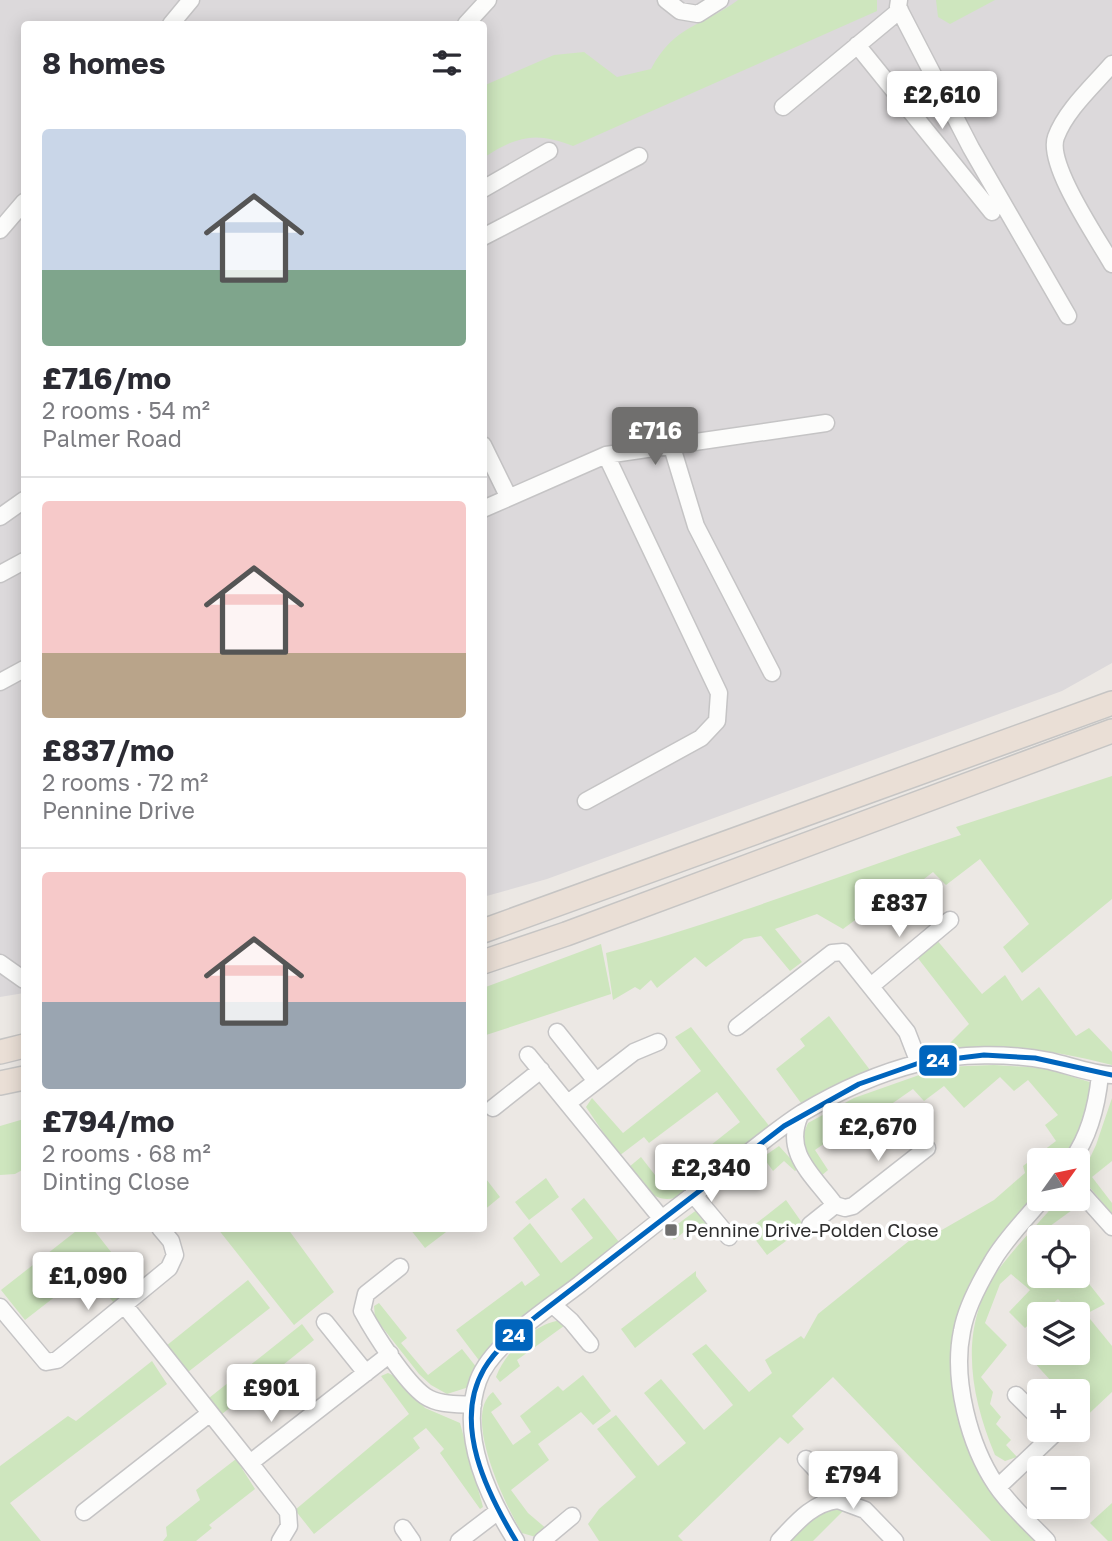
<!DOCTYPE html>
<html lang="en">
<head>
<meta charset="utf-8">
<style>
	body { margin:0; font-family:"Golos Text",sans-serif; background:#f2f2f3; color:#2b2b33; height:100vh; display:flex; flex-direction:column; font-size:26px; white-space:nowrap }
	* { box-sizing:border-box; margin:0 }
	p { font-size:23px; color:#7c7c81 }
	.icon { flex:none; width:38px; height:38px; fill:none; stroke:currentColor; stroke-width:2; stroke-linecap:round; stroke-linejoin:round }
	.map { position:relative; flex:1; overflow:hidden }
	.drawer { position:absolute; left:21px; top:21px; width:466px; height:1211px; display:flex; flex-direction:column; background:#fff; border-radius:7px; box-shadow:0 4px 18px #0003 }
	.drawer>* { flex:none }
	.needle { width:46px; rotate:57deg }
	.tools { position:absolute; left:1027px; top:1148px; display:grid; gap:14px }
	.tools a { display:grid; place-items:center; width:63px; height:63px; border-radius:7px; background:#fff; box-shadow:0 4px 18px #0003; font-size:35px }
	.price { position:absolute; translate:-50% -60px; padding:0 16px; border-radius:7px; background:#fff; color:#222; font-size:23px; line-height:46px; filter:drop-shadow(0 2px 4px #0008) }
	.price::after { content:''; position:absolute; left:50%; top:42px; width:21px; height:16px; margin-left:-10px; background:inherit; clip-path:polygon(0 0,100% 0,50% 100%) }
	.price.on { background:#706f6e; color:#fff }
	ul { padding:0; list-style:none }
	li { display:grid; align-content:center; gap:14px; height:371px; padding:0 21px }
	li+li { border-top:2px solid #e1e1e2 }
	li span { display:grid; place-items:center; height:217px; border-radius:7px; color:#555 }
	li>.icon { margin-inline-start:auto }
	span .icon { width:126px; height:126px; fill:#fffc; stroke-width:1 }
	li b { font-size:30px }
	h2 { display:flex; justify-content:space-between; align-items:center; height:84px; padding:0 21px; font-size:30px }
	.map>svg:first-child { display:block }
</style>
</head>
<body>
<div class="map">
<svg width="1112" height="1541" viewBox="0 0 1112 1541">
	<rect width="100%" height="100%" fill="#ece8e4"/>
	<!-- industrial -->
	<path fill="#dcd9db" d="M 0,0 L 1112,0 L 1112,663 L 1062,691 L 547,879 L 483,897 L 483,24 L 24,24 L 24,993 L 0,997 Z"/>
	<!-- green -->
	<path fill="#cee6be" d="M 738,0 L 877,0 L 877,11 L 573,146 C 535,131 517,136 483,158 L 483,86 L 554,55 L 584,52 L 617,77 L 651,69 C 675,24 702,27 738,0 Z
		M 936,0 L 995,0 L 950,24 L 938,17 Z
		M 1112,776 L 1112,899 L 1022,973 L 1003,947 L 1029,924 L 980,859 L 946,885 L 933,872 L 873,919 L 866,912 L 843,929 L 817,914 L 775,929 L 802,962 L 790,971 L 761,936 L 744,939 L 706,967 L 695,957 L 657,988 L 651,980 L 640,990 L 635,987 L 613,1000 L 606,953 C 727,920 843,874 961,835 L 956,827 Z
		M 936,939 L 982,994 L 1005,975 L 1022,1001 L 1039,987 L 1076,1036 L 1089,1028 L 1112,1052 L 1112,1065 C 1050,1049 1010,1045 945,1048 L 969,1024 L 917,957 Z
		M 601,944 L 611,994 L 483,1036 L 483,988 Z
		M 829,1016 L 870,1070 L 801,1103 L 776,1069 L 805,1046 L 800,1039 Z
		M 691,1027 L 770,1127 L 675,1198 C 652,1204 642,1183 629,1167 L 641,1157 L 662,1184 L 740,1122 L 717,1092 L 649,1143 L 644,1137 L 619,1156 L 586,1107 L 592,1098 L 623,1133 L 701,1071 L 675,1037 Z
		M 994,1065 L 1044,1068 L 1093,1083 L 1087,1115 L 1066,1155 L 1062,1160 L 1040,1160 L 1039,1191 L 970,1282 L 956,1329 L 955,1382 L 962,1429 L 982,1479 L 1037,1541 L 991,1541 L 833,1377 L 792,1416 L 804,1429 L 788,1444 L 780,1437 L 678,1536 L 683,1541 L 599,1541 L 588,1524 L 599,1509 L 636,1477 L 597,1429 L 616,1415 L 658,1466 L 686,1443 L 644,1393 L 661,1379 L 704,1430 L 733,1405 L 692,1354 L 706,1344 L 749,1392 L 772,1373 L 765,1360 L 801,1336 L 804,1339 L 818,1314 L 930,1224 L 940,1231 L 994,1200 L 1025,1173 L 1023,1166 L 1056,1141 L 1045,1125 L 1058,1115 L 1028,1080 L 1014,1091 L 1000,1077 L 964,1108 L 944,1086 L 924,1101 L 913,1089 L 831,1146 L 828,1141 L 815,1150 L 828,1170 L 821,1176 L 799,1144 L 808,1123 L 854,1098 L 942,1067 Z
		M 1112,1098 L 1112,1161 L 1092,1177 L 1112,1203 L 1112,1214 L 1081,1177 L 1096,1145 Z
		M 24,1119 L 24,1169 L 15,1174 L 0,1175 L 0,1126 Z
		M 779,1146 L 799,1168 L 795,1171 L 784,1161 L 773,1171 L 763,1157 Z
		M 483,1175 L 500,1197 L 483,1211 Z
		M 546,1178 L 559,1197 L 529,1220 L 515,1202 Z
		M 584,1198 L 619,1242 L 517,1324 L 481,1363 L 456,1330 L 522,1281 L 525,1286 L 540,1275 L 513,1238 L 530,1223 L 561,1263 L 593,1238 L 571,1209 Z
		M 786,1200 L 805,1227 L 767,1255 L 748,1230 Z
		M 1066,1200 L 1079,1205 L 1046,1229 L 1051,1237 L 1040,1237 L 1040,1276 L 1078,1276 L 1078,1270 L 1105,1304 L 1086,1314 L 1112,1346 L 1112,1392 L 1078,1424 L 1078,1391 L 1040,1391 L 1051,1381 L 1032,1360 L 1039,1353 L 1078,1353 L 1078,1314 L 1072,1314 L 1058,1299 L 1025,1328 L 1009,1312 L 1030,1290 L 1011,1274 L 1000,1284 L 985,1323 L 1007,1345 L 981,1377 L 993,1392 L 990,1404 L 1001,1417 L 996,1424 L 1011,1440 L 1006,1445 L 1017,1457 L 1005,1461 L 995,1455 C 969,1393 957,1323 1002,1265 C 1018,1244 1038,1224 1055,1204 Z
		M 698,1209 L 708,1224 L 702,1230 L 695,1223 L 674,1240 L 667,1232 Z
		M 80,1228 L 93,1229 L 137,1285 L 114,1303 L 88,1271 L 25,1320 L 1,1290 Z
		M 218,1229 L 288,1229 L 334,1292 L 294,1325 Z
		M 410,1229 L 450,1229 L 425,1248 Z
		M 696,1271 L 696,1276 L 707,1291 L 635,1348 L 621,1329 Z
		M 248,1280 L 270,1308 L 188,1372 L 166,1346 Z
		M 379,1303 L 407,1338 L 401,1343 L 428,1375 L 462,1349 L 477,1368 L 469,1387 L 447,1394 L 431,1385 L 419,1374 L 375,1318 L 374,1306 Z
		M 564,1320 L 568,1323 L 517,1360 L 520,1366 L 500,1382 L 496,1377 C 505,1352 536,1321 564,1320 Z
		M 302,1324 L 314,1340 L 222,1414 L 209,1398 Z
		M 152,1361 L 167,1384 L 10,1503 L 41,1541 L 0,1541 L 0,1466 L 68,1416 L 76,1421 Z
		M 388,1373 L 399,1378 L 425,1408 L 460,1423 L 483,1507 L 480,1509 L 440,1453 L 444,1449 L 426,1428 L 413,1438 L 420,1448 L 314,1534 L 295,1510 L 409,1414 L 381,1376 Z
		M 583,1375 L 611,1411 L 593,1425 L 581,1412 L 538,1444 L 549,1460 L 511,1490 L 528,1513 L 548,1530 L 539,1538 L 522,1533 C 507,1508 461,1415 493,1392 L 502,1404 L 491,1412 L 513,1445 L 531,1432 L 520,1416 L 558,1386 L 563,1391 Z
		M 236,1459 L 255,1489 L 209,1525 L 212,1528 L 196,1541 L 163,1541 L 167,1536 L 166,1527 L 200,1500 L 196,1490 Z
		M 1112,1503 L 1112,1541 L 1108,1541 L 1090,1523 Z
		M 831,1509 L 845,1509 L 813,1541 L 791,1541 L 818,1513 Z"/>
	<g fill="none" stroke-linecap="round" stroke-linejoin="round">
		<defs>
			<path id="minor" d="M 666,0 L 680,11 L 698,14 L 720,0
				M 899,0 L 898,7 L 971,148 L 1068,316
				M 171,24 L 191,0
				M 466,24 L 488,0
				M 857,45 L 992,212
				M 1112,64 C 1093,86 1066,110 1056,137 C 1046,164 1098,239 1112,264
				M 907,106 L 936,80
				M 783,107 L 900,10
				M 483,189 L 549,151
				M 0,230 L 24,202
				M 483,237 L 639,156
				M 483,445 L 508,496
				M 672,447 L 696,526 L 772,673
				M 483,509 L 606,455 L 826,423
				M 0,517 L 24,500
				M 0,574 L 24,561
				M 0,682 L 24,669
				M 586,801 L 701,738 L 717,721 L 719,693 L 606,455
				M 0,963 L 24,980
				M 871,986 L 950,920
				M 737,1027 L 832,953 L 843,952 L 907,1032 L 919,1063
				M 557,1032 L 596,1081
				M 528,1055 L 661,1218
				M 568,1103 L 634,1052 L 658,1042
				M 493,1108 L 541,1070
				M 800,1115 C 783,1153 813,1175 835,1205 L 845,1208 L 853,1206 L 927,1148
				M 1072,1160 C 1090,1135 1097,1105 1100,1075
				M 1078,1189 L 1112,1227
				M 693,1194 L 729,1237
				M 1042,1199 C 1026,1219 1005,1239 992,1262 C 980,1282 966,1308 962,1331 C 952,1379 969,1445 996,1485 C 1010,1506 1030,1523 1047,1541
				M 810,1225 L 835,1205
				M 400,1267 L 366,1294 L 362,1311 C 374,1333 405,1382 425,1396 C 438,1405 457,1404 473,1405
				M 553,1305 L 571,1321 L 590,1344
				M 125,1306 L 250,1463
				M 0,1307 L 46,1362 L 57,1360 L 169,1268 L 175,1255 L 171,1241 L 160,1228
				M 325,1322 L 366,1373
				M 1016,1395 L 1040,1419
				M 998,1487 L 1054,1434 L 1050,1430
				M 838,1500 L 865,1510 L 895,1541
				M 84,1512 L 209,1414
				M 403,1528 L 412,1541
				M 280,1541 L 289,1526 L 288,1512 L 250,1463 L 390,1354
				M 459,1541 L 497,1512
				M 516,1541 C 488,1497 459,1435 478,1381 C 491,1344 549,1308 580,1284 C 629,1244 679,1205 730,1167 C 754,1149 777,1129 802,1113 C 837,1092 879,1073 919,1063 C 959,1053 1010,1053 1050,1061 C 1071,1066 1091,1074 1112,1075
				M 542,1541 L 572,1516
				M 779,1541 C 796,1523 812,1503 838,1500 L 833,1488 L 806,1459"/>
			<path id="highway" d="M 483,931 L 1112,703
				M 483,962 L 566,934 L 1112,731
				M 0,1052 L 24,1046
				M 0,1083 L 24,1078"/>
		</defs>
		<!-- minor casing -->
		<use href="#minor" stroke="#c5c4c5" stroke-width="19"/>
		<!-- highway casing -->
		<use href="#highway" stroke="#c6c5c4" stroke-width="26"/>
		<!-- minor -->
		<use href="#minor" stroke="#fcfcfb" stroke-width="16"/>
		<!-- highway -->
		<use href="#highway" stroke="#eadfd6" stroke-width="23"/>
		<defs>
			<path id="bus-1" d="M 516,1541 C 487,1493 452,1424 484,1369 C 497,1347 518,1331 538,1315 L 784,1126 L 859,1084 L 919,1063 L 984,1055 L 1035,1058 L 1112,1075"/>
		</defs>
		<!-- bus-1 casing -->
		<use href="#bus-1" stroke="#fff" stroke-width="10"/>
		<!-- bus-1 -->
		<use href="#bus-1" stroke="#0065bd" stroke-width="5"/>
	</g>
	<!-- markers -->
	<rect fill="#706f6e" stroke="#fff" stroke-width="2.5" x="664" y="1223" width="14" height="14" rx="3.5"/>
	<g text-anchor="middle" stroke-width="7" stroke-linejoin="round" paint-order="stroke">
		<!-- poi labels -->
		<g font-size="19" fill="#2e2e2e" stroke="#fff" text-anchor="start">
			<text x="685" y="1237">Pennine Drive-Polden Close</text>
		</g>
	</g>
	<g stroke="#fff" stroke-width="2.5">
		<rect x="918" y="1044" width="40" height="33" rx="7" fill="#0065bd"/>
		<rect x="494" y="1318" width="40" height="34" rx="7" fill="#0065bd"/>
	</g>
	<g font-size="19" text-anchor="middle" font-weight="bold" fill="#fff">
		<text x="938" y="1067">24</text>
		<text x="514" y="1342">24</text>
	</g>
</svg>
<div class="tools">
<a><svg class="needle" viewBox="-14 -14 28 28"><path d="M0-13l5 13h-10z" fill="#e53935"/><path d="M0 13l5-13h-10z" fill="#7c7c81"/></svg></a>
<a><svg class="icon" aria-label="locate" viewBox="0 0 24 24"><circle cx="12" cy="12" r="6"/><path d="M12 2v4M12 18v4M2 12h4M18 12h4"/></svg></a>
<a><svg class="icon" aria-label="layers" viewBox="0 0 24 24"><path d="M12 4l9 5-9 5-9-5zM3 14l9 5 9-5"/></svg></a>
<a>+</a>
<a>−</a>
</div>
<b class="price" style="left:942px;top:131px">£2,610</b>
<b class="price on" style="left:655px;top:467px">£716</b>
<b class="price" style="left:899px;top:939px">£837</b>
<b class="price" style="left:878px;top:1163px">£2,670</b>
<b class="price" style="left:711px;top:1204px">£2,340</b>
<b class="price" style="left:88px;top:1312px">£1,090</b>
<b class="price" style="left:271px;top:1424px">£901</b>
<b class="price" style="left:853px;top:1511px">£794</b>
<section class="drawer">
<h2>8 homes<svg class="icon" aria-label="filters" viewBox="0 0 24 24"><path d="M4 7h16M4 17h16"/><circle cx="9" cy="7" r="2"/><circle cx="15" cy="17" r="2"/></svg></h2>
<ul>
<li><span style="background:linear-gradient(#c9d6e8 65%,#7fa58c 0)"><svg class="icon" aria-label="home" viewBox="0 0 24 24"><path d="M3 11l9-7 9 7M6 9v11h12V9"/></svg></span><div><b>£716/mo</b><p>2 rooms · 54 m²</p><p>Palmer Road</p></div></li>
<li><span style="background:linear-gradient(#f6c9c9 70%,#b9a48a 0)"><svg class="icon" aria-label="home" viewBox="0 0 24 24"><path d="M3 11l9-7 9 7M6 9v11h12V9"/></svg></span><div><b>£837/mo</b><p>2 rooms · 72 m²</p><p>Pennine Drive</p></div></li>
<li><span style="background:linear-gradient(#f6c9c9 60%,#9aa5b1 0)"><svg class="icon" aria-label="home" viewBox="0 0 24 24"><path d="M3 11l9-7 9 7M6 9v11h12V9"/></svg></span><div><b>£794/mo</b><p>2 rooms · 68 m²</p><p>Dinting Close</p></div></li>
</ul>
</section>
</div>
</body>
</html>
